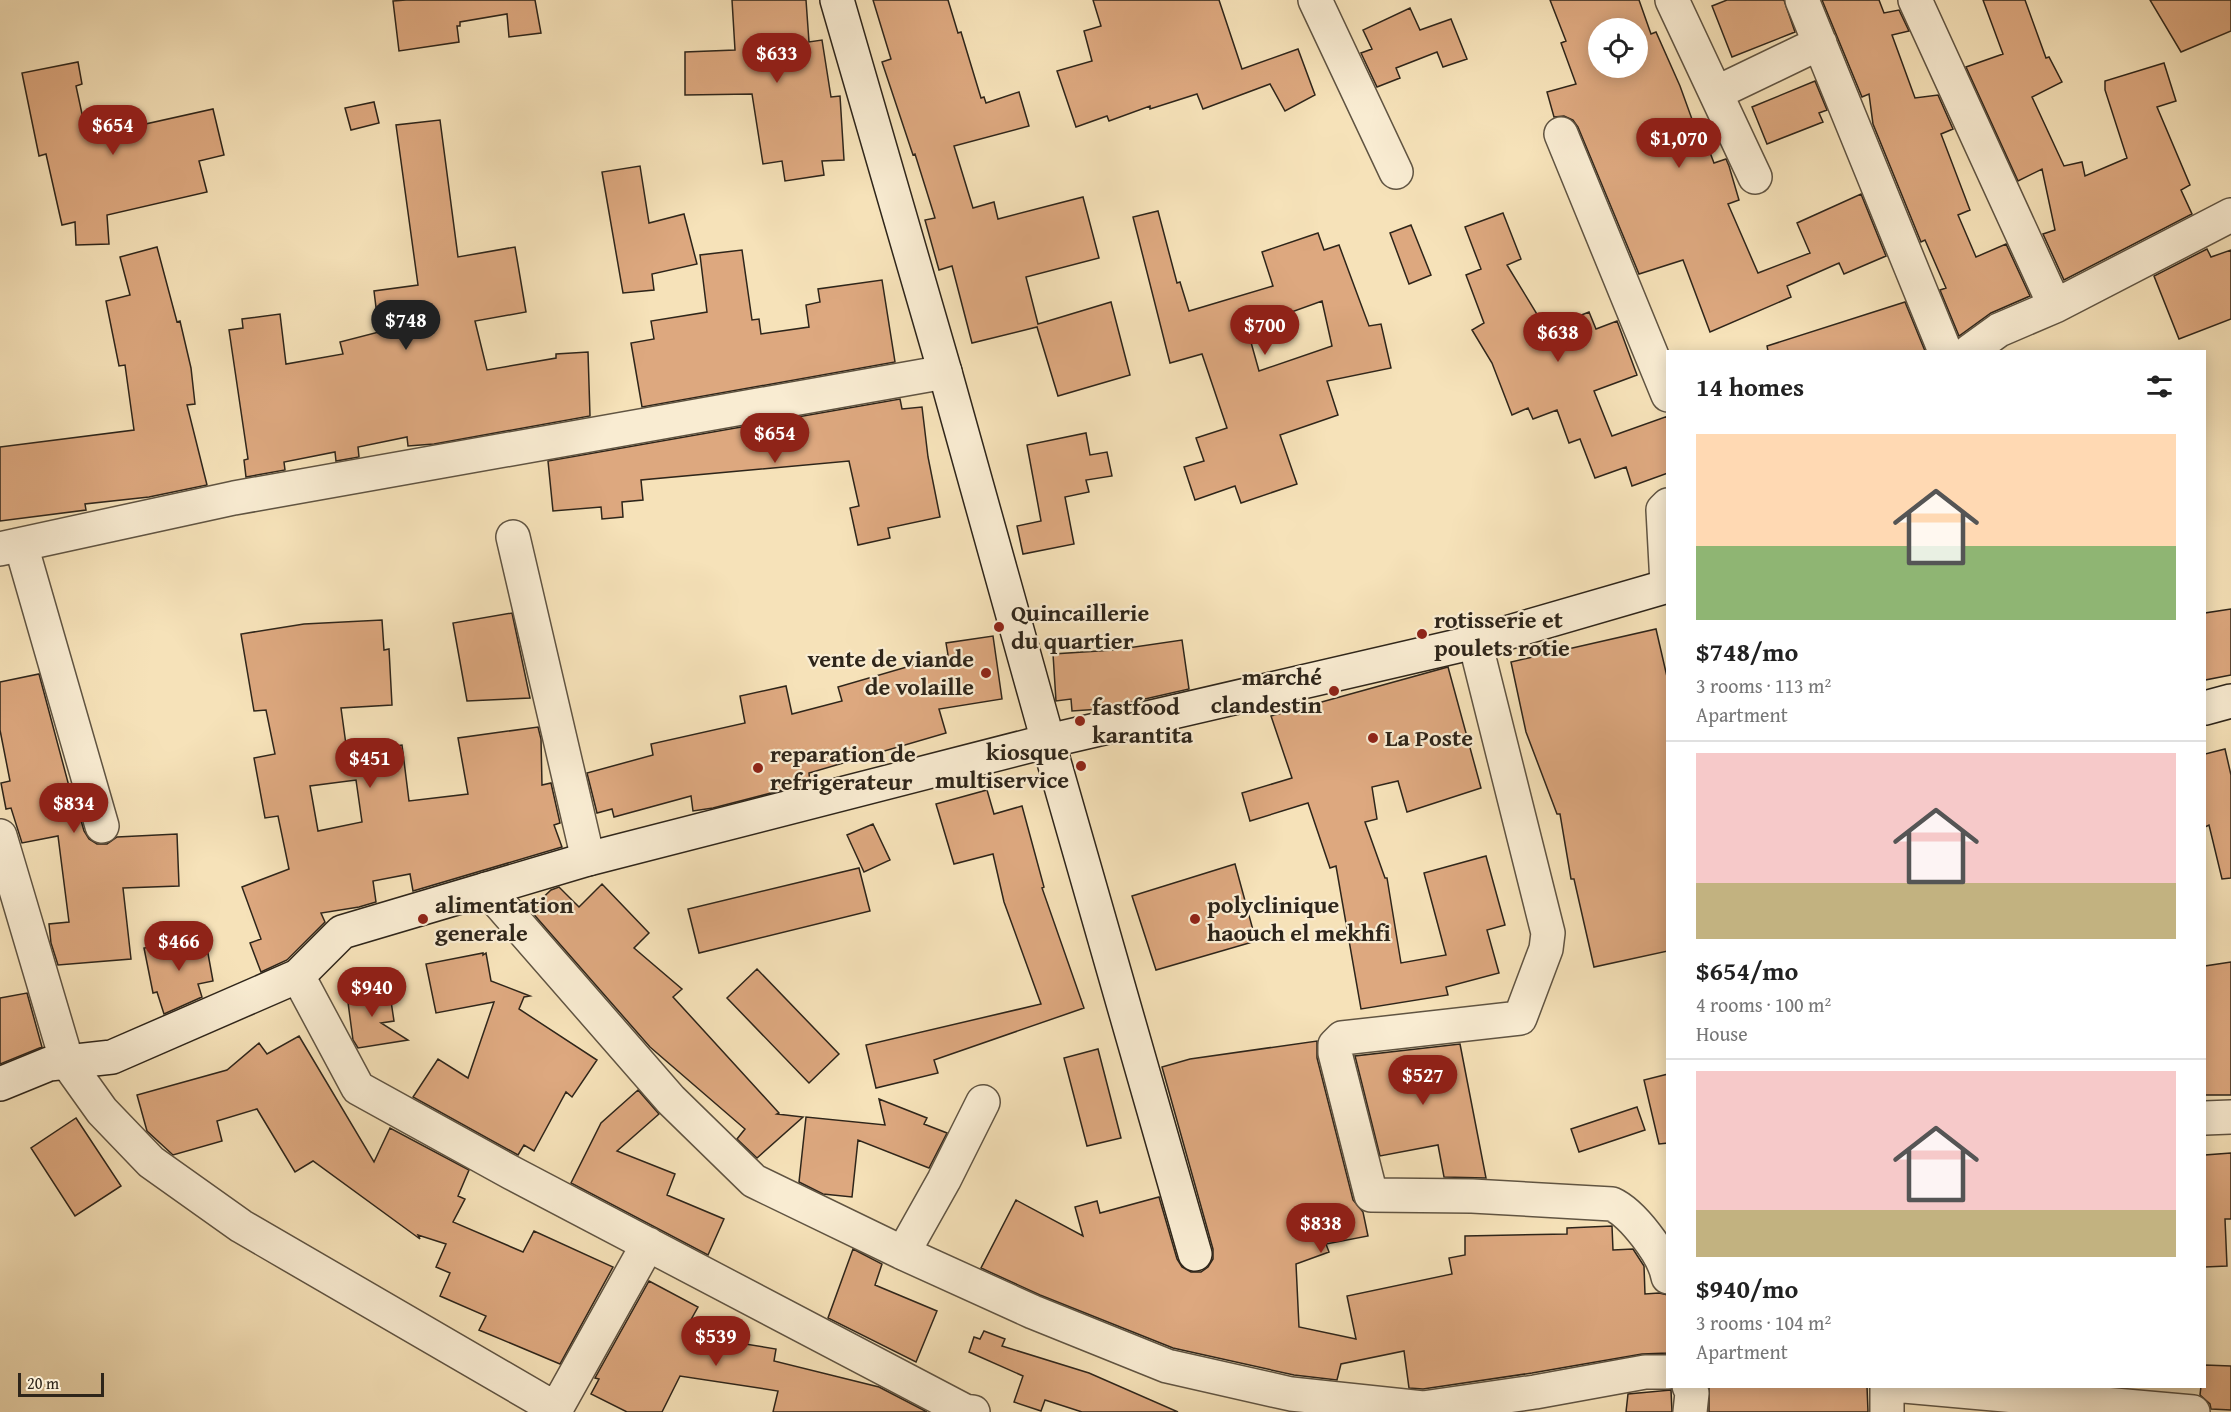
<!DOCTYPE html>
<html lang="en">
<head>
<meta charset="utf-8">
<style>
	body { margin:0; font-family:"Gentium Book Plus",serif; background:#f2f2f2; color:#222; height:100vh; display:flex; flex-direction:column; font-size:22px; white-space:nowrap }
	* { box-sizing:border-box; margin:0 }
	p { font-size:20px; color:#767676 }
	.icon { flex:none; width:33px; height:33px; fill:none; stroke:currentColor; stroke-width:2; stroke-linecap:round; stroke-linejoin:round }
	.map { position:relative; flex:1; overflow:hidden }
	.sheet { position:absolute; left:1666px; top:350px; width:540px; height:1038px; display:flex; flex-direction:column; background:#fff; border-radius:0px; box-shadow:0 3px 15px #0003 }
	.sheet>* { flex:none }
	.fabs { position:absolute; left:1588px; top:18px; display:grid; gap:12px }
	.fabs a { display:grid; place-items:center; width:60px; height:60px; border-radius:50%; background:#fff; box-shadow:0 3px 15px #0003; font-size:30px }
	.scale { position:absolute; left:18px; bottom:15px; width:86px; box-sizing:border-box; padding-left:6px; border:3px solid #2e251a; border-top:0; font-size:16px; line-height:21px; white-space:nowrap; color:#2e251a; -webkit-text-stroke:4px #f9ecd2; paint-order:stroke }
	.price { position:absolute; translate:-50% -51px; padding:0 14px; border-radius:21px; background:#8f2418; color:#fff; font-size:20px; line-height:39px; filter:drop-shadow(0 2px 3px #0008) }
	.price::after { content:''; position:absolute; left:50%; top:36px; width:18px; height:14px; margin-left:-9px; background:inherit; clip-path:polygon(0 0,100% 0,50% 100%) }
	.price.active { background:#222; color:#fff }
	ul { padding:0; list-style:none }
	li { display:grid; align-content:center; gap:12px; height:318px; padding:0 30px }
	li+li { border-top:2px solid #e0e0e0 }
	li span { display:grid; place-items:center; height:186px; border-radius:0px; color:#555 }
	li>.icon { margin-inline-start:auto }
	span .icon { width:108px; height:108px; fill:#fffc; stroke-width:1 }
	li b { font-size:26px }
	h2 { display:flex; justify-content:space-between; align-items:center; height:72px; padding:0 30px; font-size:26px }
	.map>svg:first-child { display:block }
</style>
</head>
<body>
<div class="map">
<svg width="2231" height="1412" viewBox="0 0 2231 1412">
	<rect width="100%" height="100%" fill="#f6e2b9"/>
	<filter id="stains"><feTurbulence type="fractalNoise" baseFrequency=".00333" numOctaves="4"/><feColorMatrix values="0 0 0 0 .2 0 0 0 0 .09 0 0 0 0 .02 0 0 0 .5 -.17"/></filter>
	<radialGradient id="worn" r=".72"><stop offset=".6" stop-color="#630" stop-opacity="0"/><stop offset="1" stop-color="#630" stop-opacity=".3"/></radialGradient>
	<!-- building -->
	<path fill="#dda87f" stroke="#2e251a" stroke-width="1.5" fill-rule="evenodd" d="M 406,0 L 535,0 L 541,33 L 509,37 L 507,14 L 460,22 L 460,26 L 457,26 L 459,42 L 399,51 L 393,1 Z
		M 732,0 L 806,0 L 809,42 L 822,40 L 831,97 L 840,96 L 844,160 L 822,161 L 824,175 L 785,181 L 782,161 L 763,164 L 752,94 L 685,95 L 685,52 L 735,50 Z
		M 873,0 L 948,0 L 958,33 L 961,32 L 981,98 L 984,97 L 986,103 L 1019,92 L 1029,126 L 954,146 L 973,208 L 994,202 L 998,219 L 1083,197 L 1099,258 L 1026,277 L 1038,324 L 1111,302 L 1130,375 L 1058,396 L 1037,327 L 972,343 L 952,266 L 939,270 L 925,220 L 935,218 L 915,154 L 913,155 L 882,62 L 891,59 Z
		M 1093,0 L 1219,0 L 1242,69 L 1298,49 L 1315,95 L 1285,111 L 1270,84 L 1203,109 L 1197,94 L 1150,109 L 1150,106 L 1109,121 L 1107,116 L 1076,127 L 1057,71 L 1092,61 L 1084,31 L 1101,26 Z
		M 1550,0 L 1639,0 L 1651,34 L 1656,32 L 1680,86 L 1693,122 L 1698,121 L 1714,163 L 1726,159 L 1729,166 L 1739,200 L 1728,204 L 1758,273 L 1810,253 L 1797,223 L 1861,194 L 1886,256 L 1844,274 L 1839,263 L 1787,286 L 1791,297 L 1710,332 L 1683,260 L 1639,274 L 1578,127 L 1573,120 L 1564,116 L 1554,117 L 1547,92 L 1576,84 L 1561,43 L 1566,41 ZM 1599,28 L 1638,28 L 1638,68 L 1599,68 Z
		M 1727,0 L 1784,0 L 1795,32 L 1732,57 L 1712,6 Z
		M 1822,0 L 1879,0 L 1884,13 L 1899,10 L 1909,31 L 1892,35 L 1915,98 L 1938,95 L 1953,129 L 1941,134 L 1970,210 L 1958,215 L 1976,257 L 2006,244 L 2030,296 L 1991,313 L 1959,336 L 1940,290 L 1946,288 L 1925,240 L 1921,242 L 1873,124 L 1869,94 L 1862,97 Z
		M 1983,0 L 2025,0 L 2046,58 L 2049,57 L 2062,82 L 2032,97 L 2064,166 L 2082,162 L 2085,176 L 2127,158 L 2105,90 L 2105,81 L 2164,63 L 2176,101 L 2157,107 L 2190,185 L 2181,190 L 2192,214 L 2064,280 L 2043,234 L 2055,230 L 2042,169 L 2018,181 L 1966,67 L 2003,54 Z
		M 2150,0 L 2231,0 L 2231,31 L 2181,52 Z
		M 1410,8 L 1420,30 L 1451,19 L 1467,59 L 1443,67 L 1437,52 L 1396,68 L 1400,78 L 1377,87 L 1361,53 L 1372,49 L 1363,30 Z
		M 78,62 L 82,84 L 76,86 L 87,137 L 213,109 L 224,155 L 199,161 L 207,192 L 107,215 L 109,244 L 76,245 L 75,222 L 62,225 L 46,154 L 39,156 L 22,73 Z
		M 1815,81 L 1827,110 L 1819,113 L 1823,122 L 1767,144 L 1752,107 Z
		M 374,102 L 379,123 L 351,130 L 345,108 Z
		M 440,120 L 458,257 L 515,247 L 526,312 L 475,321 L 487,370 L 556,358 L 556,354 L 588,352 L 590,416 L 434,444 L 408,446 L 407,437 L 358,447 L 359,457 L 336,461 L 335,452 L 284,462 L 285,470 L 246,477 L 244,460 L 248,459 L 229,330 L 243,328 L 242,319 L 280,314 L 286,364 L 343,354 L 340,342 L 379,332 L 374,291 L 418,285 L 396,125 Z
		M 640,166 L 649,223 L 684,214 L 697,264 L 652,274 L 654,290 L 623,293 L 602,172 Z
		M 1158,211 L 1177,283 L 1180,282 L 1189,311 L 1273,286 L 1262,252 L 1318,233 L 1324,250 L 1339,245 L 1369,326 L 1381,324 L 1391,368 L 1327,381 L 1338,415 L 1280,435 L 1297,484 L 1241,503 L 1235,486 L 1195,500 L 1184,467 L 1204,461 L 1196,438 L 1227,428 L 1202,354 L 1170,363 L 1133,217 ZM 1322,301 L 1332,346 L 1259,371 L 1247,328 Z
		M 1503,213 L 1521,259 L 1507,265 L 1546,329 L 1589,312 L 1596,329 L 1617,321 L 1637,375 L 1594,391 L 1612,436 L 1668,416 L 1668,473 L 1632,486 L 1626,467 L 1595,478 L 1580,439 L 1569,443 L 1557,410 L 1533,419 L 1528,408 L 1512,415 L 1492,363 L 1472,330 L 1484,323 L 1466,275 L 1481,269 L 1465,227 Z
		M 1411,225 L 1431,275 L 1409,284 L 1390,233 Z
		M 157,247 L 177,322 L 180,321 L 191,368 L 195,404 L 187,405 L 207,485 L 149,497 L 85,504 L 86,510 L 0,521 L 0,447 L 134,430 L 125,365 L 119,366 L 106,301 L 130,295 L 120,257 Z
		M 2207,249 L 2211,257 L 2231,250 L 2231,319 L 2179,339 L 2154,276 Z
		M 742,250 L 752,320 L 759,319 L 761,334 L 809,327 L 806,305 L 820,302 L 818,289 L 882,280 L 895,362 L 642,407 L 631,343 L 654,339 L 651,321 L 707,312 L 700,255 Z
		M 1905,302 L 1925,351 L 1768,351 L 1767,346 Z
		M 900,399 L 902,409 L 922,407 L 928,457 L 940,517 L 888,528 L 890,538 L 858,545 L 850,508 L 859,506 L 849,461 L 641,480 L 643,500 L 622,502 L 623,517 L 602,519 L 601,507 L 553,511 L 548,461 Z
		M 1086,433 L 1090,455 L 1107,452 L 1112,476 L 1086,480 L 1089,492 L 1065,497 L 1074,544 L 1023,554 L 1017,526 L 1041,521 L 1027,445 Z
		M 2231,609 L 2231,675 L 2205,680 L 2205,613 Z
		M 512,613 L 530,698 L 467,701 L 453,623 Z
		M 382,620 L 384,650 L 389,649 L 392,705 L 341,708 L 347,752 L 402,745 L 409,801 L 468,794 L 458,738 L 538,727 L 541,739 L 542,785 L 551,783 L 560,823 L 554,825 L 562,847 L 413,891 L 410,874 L 373,881 L 376,902 L 359,907 L 321,913 L 325,922 L 287,960 L 261,972 L 250,943 L 261,939 L 242,887 L 289,869 L 278,816 L 265,818 L 254,758 L 275,754 L 266,710 L 254,711 L 241,634 L 304,624 ZM 356,780 L 362,822 L 318,831 L 310,786 Z
		M 1656,629 L 1668,681 L 1668,951 L 1594,967 L 1574,879 L 1571,879 L 1560,814 L 1557,814 L 1526,732 L 1511,662 Z
		M 993,636 L 1002,699 L 939,709 L 946,733 L 809,773 L 810,783 L 713,808 L 693,811 L 691,796 L 614,817 L 612,809 L 597,813 L 587,773 L 653,755 L 651,744 L 745,723 L 740,696 L 786,686 L 792,714 L 842,701 L 838,687 L 948,655 L 946,643 Z
		M 1182,640 L 1189,689 L 1101,709 L 1072,711 L 1071,699 L 1056,701 L 1053,654 L 1114,650 Z
		M 1448,667 L 1481,788 L 1407,812 L 1398,781 L 1372,787 L 1377,819 L 1365,822 L 1385,878 L 1387,878 L 1401,963 L 1446,955 L 1424,873 L 1486,856 L 1505,925 L 1487,930 L 1499,973 L 1446,987 L 1448,995 L 1361,1009 L 1336,866 L 1330,868 L 1308,803 L 1250,821 L 1242,793 L 1292,778 L 1271,716 Z
		M 39,674 L 70,790 L 72,789 L 84,831 L 89,839 L 97,844 L 107,844 L 117,837 L 177,834 L 179,886 L 123,888 L 131,959 L 58,965 L 51,943 L 49,924 L 69,922 L 58,836 L 22,843 L 11,808 L 6,809 L 1,783 L 10,781 L 0,730 L 0,682 Z
		M 2225,749 L 2231,775 L 2231,878 L 2222,879 L 2209,825 L 2205,827 L 2205,754 Z
		M 987,790 L 994,814 L 1022,806 L 1044,887 L 1042,888 L 1084,1008 L 934,1060 L 938,1073 L 876,1088 L 866,1045 L 1041,1004 L 1004,902 L 993,854 L 954,864 L 936,804 Z
		M 873,824 L 890,860 L 864,872 L 847,835 Z
		M 1235,864 L 1256,941 L 1156,970 L 1132,896 Z
		M 859,868 L 870,911 L 699,953 L 688,909 Z
		M 602,884 L 649,933 L 634,948 L 682,989 L 673,997 L 779,1113 L 777,1114 L 803,1117 L 757,1158 L 737,1139 L 745,1129 L 650,1047 L 530,910 L 551,890 L 559,887 L 579,907 Z
		M 205,937 L 213,981 L 198,984 L 202,997 L 164,1014 L 157,992 L 153,993 L 144,948 Z
		M 483,953 L 483,955 L 486,953 L 491,981 L 530,996 L 524,997 L 519,1009 L 597,1060 L 572,1097 L 566,1092 L 534,1151 L 524,1145 L 518,1155 L 413,1097 L 438,1059 L 468,1078 L 494,1002 L 436,1013 L 426,964 Z
		M 2231,962 L 2231,1095 L 2205,1095 L 2205,966 Z
		M 757,969 L 839,1054 L 809,1083 L 727,998 Z
		M 389,988 L 394,1021 L 381,1023 L 408,1040 L 358,1048 L 353,1040 L 347,995 Z
		M 27,993 L 42,1047 L 0,1064 L 0,998 Z
		M 299,1036 L 374,1162 L 390,1128 L 469,1170 L 458,1196 L 465,1199 L 453,1222 L 523,1252 L 534,1231 L 613,1267 L 560,1364 L 479,1330 L 486,1316 L 440,1296 L 450,1273 L 436,1267 L 446,1244 L 418,1235 L 420,1239 L 313,1161 L 295,1172 L 257,1109 L 217,1121 L 222,1141 L 173,1155 L 147,1131 L 137,1095 L 227,1070 L 259,1043 L 267,1054 Z
		M 1317,1041 L 1317,1058 L 1353,1200 L 1363,1212 L 1368,1236 L 1326,1244 L 1329,1252 L 1296,1264 L 1299,1327 L 1356,1339 L 1347,1296 L 1452,1274 L 1449,1258 L 1465,1255 L 1465,1236 L 1567,1234 L 1567,1228 L 1612,1226 L 1613,1250 L 1633,1249 L 1644,1266 L 1645,1294 L 1659,1293 L 1668,1295 L 1668,1353 L 1642,1354 L 1532,1373 L 1423,1389 L 1409,1388 L 1404,1351 L 1341,1364 L 1337,1380 L 1294,1375 L 1173,1348 L 1040,1295 L 981,1268 L 1016,1200 L 1083,1236 L 1075,1207 L 1097,1201 L 1100,1213 L 1159,1197 L 1177,1259 L 1182,1267 L 1191,1272 L 1201,1272 L 1208,1267 L 1213,1259 L 1213,1249 L 1162,1067 L 1190,1059 Z
		M 1460,1044 L 1486,1178 L 1444,1177 L 1438,1145 L 1380,1156 L 1355,1056 Z
		M 1098,1049 L 1121,1138 L 1087,1146 L 1064,1058 Z
		M 1668,1074 L 1668,1143 L 1659,1144 L 1644,1080 Z
		M 638,1090 L 659,1114 L 617,1151 L 675,1174 L 667,1195 L 724,1219 L 708,1255 L 571,1183 L 601,1123 Z
		M 879,1099 L 927,1118 L 924,1124 L 947,1133 L 929,1168 L 858,1140 L 852,1197 L 823,1194 L 799,1182 L 806,1117 L 885,1125 Z
		M 1637,1107 L 1645,1130 L 1579,1152 L 1571,1129 Z
		M 76,1118 L 121,1186 L 75,1216 L 31,1148 Z
		M 2231,1153 L 2231,1219 L 2225,1219 L 2227,1266 L 2205,1267 L 2205,1155 Z
		M 853,1249 L 882,1264 L 875,1285 L 937,1311 L 916,1362 L 828,1318 Z
		M 649,1281 L 698,1307 L 683,1334 L 776,1349 L 774,1361 L 879,1387 L 927,1412 L 773,1412 L 778,1391 L 680,1376 L 662,1412 L 627,1412 L 591,1394 L 599,1379 L 595,1378 Z
		M 984,1331 L 1005,1339 L 1002,1346 L 1089,1373 L 1178,1412 L 1082,1412 L 1045,1400 L 1041,1411 L 1014,1402 L 1023,1376 L 969,1352 L 974,1337 L 980,1339 Z
		M 2205,1365 L 2231,1366 L 2231,1410 L 2211,1409 L 2210,1404 L 2200,1395 L 2201,1386 L 2205,1386 Z
		M 1709,1386 L 1867,1386 L 1868,1412 L 1709,1412 Z
		M 1671,1390 L 1672,1412 L 1626,1412 L 1628,1394 Z"/>
	<g fill="none" stroke-linecap="round" stroke-linejoin="round">
		<defs>
			<path id="street" d="M 1315,0 L 1396,172
				M 1672,0 L 1755,177
				M 1802,0 L 1945,351
				M 1915,0 L 2055,306
				M 1716,93 L 1820,43
				M 1561,134 L 1668,395
				M 1970,351 L 1999,330 L 2055,306 L 2231,215
				M 513,537 L 588,859
				M 21,545 L 102,826
				M 0,549 L 234,498 L 945,372
				M 1667,584 L 1663,510 L 1668,505
				M 1475,642 L 1548,933 L 1546,949 L 1520,1018 L 1342,1038 L 1335,1045 L 1335,1053 L 1371,1195 L 1472,1196 L 1612,1204 C 1632,1213 1664,1254 1668,1277
				M 0,836 L 67,1062 L 102,1111 L 151,1162 L 241,1226 L 556,1409 L 648,1244
				M 487,889 L 671,1100 L 754,1181 L 903,1253
				M 298,976 L 358,1088 L 512,1173 L 965,1411 L 973,1412
				M 983,1102 L 944,1180 L 903,1253 L 1033,1312 L 1167,1366 L 1291,1394 L 1423,1408 L 1535,1392 L 1645,1372 L 1668,1372
				M 2205,1118 L 2231,1117
				M 1689,1386 L 1692,1393 L 1690,1412
				M 1887,1386 L 1887,1412
				M 1904,1386 L 2193,1412"/>
			<path id="secondary" d="M 837,0 L 945,372 L 1048,741 L 1475,642 L 1668,586
				M 2205,708 L 2231,701
				M 0,1084 L 49,1064 L 112,1057 L 298,976 L 342,932 L 588,859 L 1048,741 L 1195,1254"/>
		</defs>
		<!-- street casing -->
		<use href="#street" stroke="#605442" stroke-width="36"/>
		<!-- secondary casing -->
		<use href="#secondary" stroke="#2e251a" stroke-width="36"/>
		<!-- street -->
		<use href="#street" stroke="#f9ecd2" stroke-width="33"/>
		<!-- secondary -->
		<use href="#secondary" stroke="#f9ecd2" stroke-width="33"/>
	</g>
	<!-- markers -->
	<g fill="#8f2418" stroke="#f9ecd2" stroke-width="2">
		<circle cx="999" cy="627" r="6"/>
		<circle cx="1422" cy="634" r="6"/>
		<circle cx="986" cy="673" r="6"/>
		<circle cx="1334" cy="691" r="6"/>
		<circle cx="1080" cy="721" r="6"/>
		<circle cx="1373" cy="738" r="6"/>
		<circle cx="1081" cy="766" r="6"/>
		<circle cx="758" cy="768" r="6"/>
		<circle cx="423" cy="919" r="6"/>
		<circle cx="1195" cy="919" r="6"/>
	</g>
	<g text-anchor="middle" stroke-width="4.5" stroke-linejoin="round" paint-order="stroke">
		<!-- poi labels -->
		<g font-size="24" font-weight="bold" fill="#2e251a" stroke="#f9ecd2" text-anchor="start">
			<text x="1011" y="621">Quincaillerie<tspan x="1011" dy="28">du quartier</tspan></text>
			<text x="1434" y="628">rotisserie et<tspan x="1434" dy="28">poulets rotie</tspan></text>
			<text x="974" y="667" text-anchor="end">vente de viande<tspan x="974" dy="28">de volaille</tspan></text>
			<text x="1322" y="685" text-anchor="end">marché<tspan x="1322" dy="28">clandestin</tspan></text>
			<text x="1092" y="715">fastfood<tspan x="1092" dy="28">karantita</tspan></text>
			<text x="1385" y="746">La Poste</text>
			<text x="1069" y="760" text-anchor="end">kiosque<tspan x="1069" dy="28">multiservice</tspan></text>
			<text x="770" y="762">reparation de<tspan x="770" dy="28">refrigerateur</tspan></text>
			<text x="435" y="913">alimentation<tspan x="435" dy="28">generale</tspan></text>
			<text x="1207" y="913">polyclinique<tspan x="1207" dy="28">haouch el mekhfi</tspan></text>
		</g>
	</g>
	<rect width="100%" height="100%" filter="url(#stains)"/>
	<rect width="100%" height="100%" fill="url(#worn)"/>
</svg>
<div class="fabs">
<a><svg class="icon" aria-label="locate" viewBox="0 0 24 24"><circle cx="12" cy="12" r="6"/><path d="M12 2v4M12 18v4M2 12h4M18 12h4"/></svg></a>
</div>
<div class="scale">20 m</div>
<b class="price" style="left:777px;top:84px">$633</b>
<b class="price" style="left:113px;top:156px">$654</b>
<b class="price" style="left:1679px;top:169px">$1,070</b>
<b class="price active" style="left:406px;top:351px">$748</b>
<b class="price" style="left:1265px;top:356px">$700</b>
<b class="price" style="left:1558px;top:363px">$638</b>
<b class="price" style="left:775px;top:464px">$654</b>
<b class="price" style="left:370px;top:789px">$451</b>
<b class="price" style="left:74px;top:834px">$834</b>
<b class="price" style="left:179px;top:972px">$466</b>
<b class="price" style="left:372px;top:1018px">$940</b>
<b class="price" style="left:1423px;top:1106px">$527</b>
<b class="price" style="left:1321px;top:1254px">$838</b>
<b class="price" style="left:716px;top:1367px">$539</b>
<section class="sheet">
<h2>14 homes<svg class="icon" aria-label="filters" viewBox="0 0 24 24"><path d="M4 7h16M4 17h16"/><circle cx="9" cy="7" r="2"/><circle cx="15" cy="17" r="2"/></svg></h2>
<ul>
<li><span style="background:linear-gradient(#ffd9b3 60%,#8fb573 0)"><svg class="icon" aria-label="home" viewBox="0 0 24 24"><path d="M3 11l9-7 9 7M6 9v11h12V9"/></svg></span><div><b>$748/mo</b><p>3 rooms · 113 m²</p><p>Apartment</p></div></li>
<li><span style="background:linear-gradient(#f6c9c9 70%,#c2b280 0)"><svg class="icon" aria-label="home" viewBox="0 0 24 24"><path d="M3 11l9-7 9 7M6 9v11h12V9"/></svg></span><div><b>$654/mo</b><p>4 rooms · 100 m²</p><p>House</p></div></li>
<li><span style="background:linear-gradient(#f6c9c9 75%,#c2b280 0)"><svg class="icon" aria-label="home" viewBox="0 0 24 24"><path d="M3 11l9-7 9 7M6 9v11h12V9"/></svg></span><div><b>$940/mo</b><p>3 rooms · 104 m²</p><p>Apartment</p></div></li>
</ul>
</section>
</div>
</body>
</html>
